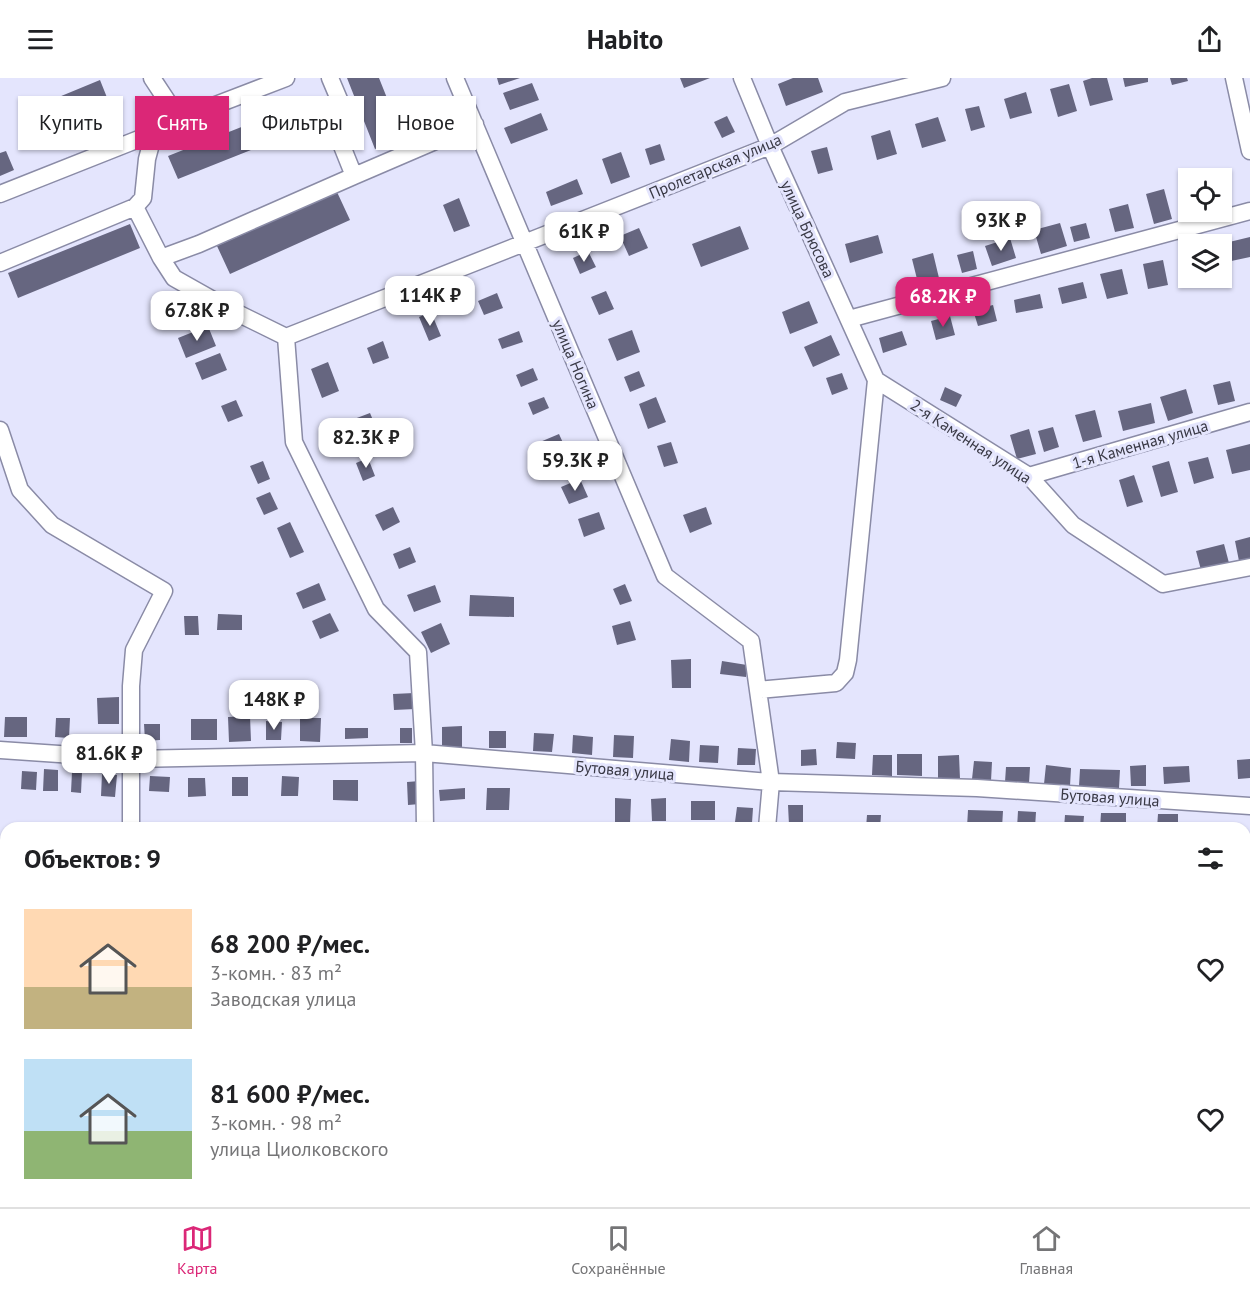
<!DOCTYPE html>
<html lang="ru">
<head>
<meta charset="utf-8">
<style>
	body { margin:0; font-family:"PT Sans",sans-serif; background:#f2f2f2; color:#202124; height:100vh; display:flex; flex-direction:column; font-size:22px; white-space:nowrap }
	* { box-sizing:border-box; margin:0 }
	p { font-size:20px; color:#757577 }
	.icon { flex:none; width:33px; height:33px; fill:none; stroke:currentColor; stroke-width:2; stroke-linecap:round; stroke-linejoin:round }
	.map { position:relative; flex:1; overflow:hidden }
	.sheet { position:absolute; left:0px; top:744px; width:1251px; height:386px; display:flex; flex-direction:column; background:#fff; border-radius:18px 18px 0 0; box-shadow:0 2px 4px #0004 }
	.sheet>* { flex:none }
	.guide { position:absolute; left:18px; top:18px; width:600px; height:54px; display:flex; gap:12px }
	.tools { position:absolute; left:1178px; top:90px; display:grid; gap:12px }
	.tools a { display:grid; place-items:center; width:54px; height:54px; border-radius:0px; background:#fff; box-shadow:0 2px 4px #0004; font-size:30px }
	.price { position:absolute; translate:-50% -51px; padding:0 14px; border-radius:12px; background:#fff; color:#222; font-size:20px; line-height:39px; filter:drop-shadow(0 2px 3px #0008) }
	.price::after { content:''; position:absolute; left:50%; top:36px; width:18px; height:14px; margin-left:-9px; background:inherit; clip-path:polygon(0 0,100% 0,50% 100%) }
	.price.selected { background:#db2777; color:#fff }
	ul { padding:0; list-style:none }
	li { display:flex; align-items:center; gap:18px; height:150px; padding:0 24px }
	li span { display:grid; place-items:center; flex:none; width:168px; height:120px; border-radius:0px; color:#555 }
	li>.icon { margin-inline-start:auto }
	span .icon { width:72px; height:72px; fill:#fffc; stroke-width:1 }
	li b { font-size:26px }
	h2 { display:flex; justify-content:space-between; align-items:center; height:72px; padding:0 24px; font-size:26px }
	.pill { padding:0 21px; border-radius:0px; background:#fff; box-shadow:0 2px 4px #0004; font-size:21px; line-height:54px }
	.pill.selected { background:#db2777; color:#fff }
	header { display:flex; justify-content:space-between; align-items:center; height:78px; padding:0 24px; background:#fff; font-size:27px; font-weight:800 }
	.tabs { display:flex; justify-content:space-around; align-items:center; height:84px; border-top:2px solid #e0e0e0; background:#fff; font-size:16px; color:#757577 }
	.tabs a { display:grid; justify-items:center; gap:3px }
	.tabs .selected { color:#db2777 }
	.map>svg:first-child { display:block }
</style>
</head>
<body>
<header><svg class="icon" aria-label="menu" viewBox="0 0 24 24"><path d="M4 6h16M4 12h16M4 18h16"/></svg>Habito<svg class="icon" aria-label="share" viewBox="0 0 24 24"><path d="M12 15V3M7 8l5-5 5 5M5 13v7h14v-7"/></svg></header>
<div class="map">
<svg width="1250" height="1129" viewBox="0 0 1250 1129">
	<rect width="100%" height="100%" fill="#e4e5fd"/>
	<!-- building -->
	<path fill="#666680" d="M 347,0 L 379,0 L 403,60 L 375,71 Z
		M 497,0 L 520,0 L 499,7 Z
		M 680,0 L 710,0 L 684,10 Z
		M 793,0 L 818,0 L 823,14 L 786,28 L 778,6 Z
		M 1092,0 L 1107,0 L 1113,22 L 1090,28 L 1083,3 Z
		M 1123,0 L 1148,0 L 1148,4 L 1125,9 Z
		M 1170,0 L 1187,0 L 1188,3 L 1172,7 Z
		M 100,2 L 114,37 L 52,63 L 37,28 Z
		M 532,5 L 539,22 L 510,32 L 503,15 Z
		M 1069,6 L 1077,33 L 1058,39 L 1050,11 Z
		M 1026,14 L 1032,35 L 1010,41 L 1004,21 Z
		M 979,28 L 985,49 L 971,53 L 965,31 Z
		M 287,31 L 296,54 L 178,101 L 168,78 Z
		M 541,35 L 548,52 L 511,66 L 504,50 Z
		M 727,38 L 735,54 L 722,60 L 714,44 Z
		M 938,39 L 946,63 L 922,70 L 915,46 Z
		M 890,52 L 897,76 L 877,82 L 871,58 Z
		M 660,66 L 665,82 L 650,87 L 645,71 Z
		M 827,69 L 833,92 L 818,96 L 811,73 Z
		M 6,73 L 14,92 L 0,98 L 0,75 Z
		M 621,74 L 630,99 L 611,106 L 602,81 Z
		M 577,101 L 583,116 L 551,128 L 546,114 Z
		M 1221,103 L 1224,103 L 1229,124 L 1221,126 Z
		M 1164,111 L 1172,141 L 1154,146 L 1146,116 Z
		M 337,114 L 350,142 L 230,196 L 217,168 Z
		M 459,120 L 470,148 L 454,154 L 443,127 Z
		M 1128,126 L 1134,150 L 1115,154 L 1109,131 Z
		M 1060,145 L 1067,168 L 1041,176 L 1034,152 Z
		M 1086,145 L 1090,160 L 1074,164 L 1070,149 Z
		M 130,146 L 140,170 L 18,220 L 8,195 Z
		M 740,148 L 749,171 L 701,189 L 692,166 Z
		M 639,150 L 648,170 L 629,178 L 620,158 Z
		M 878,157 L 883,175 L 850,185 L 845,166 Z
		M 1250,159 L 1250,179 L 1222,185 L 1221,166 Z
		M 1010,160 L 1016,180 L 992,188 L 985,168 Z
		M 588,173 L 596,189 L 580,196 L 573,180 Z
		M 973,173 L 977,191 L 962,195 L 957,177 Z
		M 933,175 L 939,200 L 918,205 L 912,181 Z
		M 1188,175 L 1188,195 L 1185,196 L 1180,177 Z
		M 1163,182 L 1168,207 L 1148,211 L 1143,186 Z
		M 1122,191 L 1128,216 L 1107,221 L 1100,196 Z
		M 1083,204 L 1087,220 L 1062,226 L 1058,210 Z
		M 606,213 L 614,231 L 599,237 L 591,219 Z
		M 497,215 L 503,230 L 484,237 L 478,223 Z
		M 1040,216 L 1043,230 L 1016,235 L 1014,222 Z
		M 809,223 L 818,245 L 790,256 L 782,234 Z
		M 993,227 L 997,243 L 978,248 L 973,232 Z
		M 431,234 L 441,258 L 429,263 L 419,239 Z
		M 950,238 L 955,257 L 936,262 L 931,243 Z
		M 208,248 L 216,268 L 186,280 L 178,260 Z
		M 632,252 L 640,274 L 617,283 L 608,261 Z
		M 519,253 L 523,264 L 502,271 L 498,261 Z
		M 902,253 L 907,267 L 883,275 L 879,260 Z
		M 831,257 L 840,277 L 813,289 L 804,269 Z
		M 383,263 L 389,280 L 373,286 L 367,270 Z
		M 220,275 L 227,292 L 202,302 L 195,285 Z
		M 328,284 L 339,313 L 322,320 L 311,291 Z
		M 533,290 L 538,302 L 521,309 L 516,297 Z
		M 639,293 L 645,308 L 630,314 L 624,299 Z
		M 842,295 L 848,311 L 832,317 L 826,300 Z
		M 1230,303 L 1235,323 L 1218,327 L 1213,307 Z
		M 945,309 L 962,317 L 956,329 L 940,322 Z
		M 1186,311 L 1193,335 L 1168,343 L 1160,319 Z
		M 544,319 L 549,330 L 533,337 L 528,325 Z
		M 656,319 L 666,344 L 648,351 L 639,326 Z
		M 236,322 L 243,338 L 228,344 L 221,328 Z
		M 1151,325 L 1155,345 L 1123,353 L 1118,333 Z
		M 1095,332 L 1102,359 L 1083,364 L 1075,337 Z
		M 370,335 L 378,354 L 349,366 L 341,346 Z
		M 1053,349 L 1059,369 L 1044,374 L 1038,353 Z
		M 1029,351 L 1036,376 L 1017,381 L 1010,357 Z
		M 559,356 L 569,378 L 550,386 L 540,364 Z
		M 671,364 L 678,385 L 664,389 L 657,368 Z
		M 1250,366 L 1250,392 L 1232,396 L 1226,372 Z
		M 1208,379 L 1214,400 L 1194,406 L 1188,384 Z
		M 368,380 L 375,398 L 363,403 L 356,385 Z
		M 263,383 L 270,401 L 258,406 L 250,388 Z
		M 1169,383 L 1178,414 L 1161,419 L 1152,388 Z
		M 1134,397 L 1143,424 L 1127,429 L 1119,402 Z
		M 580,401 L 588,419 L 569,426 L 561,409 Z
		M 270,414 L 278,431 L 264,437 L 256,420 Z
		M 393,429 L 400,444 L 383,453 L 375,437 Z
		M 706,429 L 712,446 L 690,455 L 683,437 Z
		M 599,434 L 605,451 L 584,459 L 578,441 Z
		M 290,444 L 304,474 L 290,480 L 277,450 Z
		M 1250,459 L 1250,481 L 1239,483 L 1235,463 Z
		M 1224,466 L 1229,485 L 1201,492 L 1196,473 Z
		M 410,469 L 416,484 L 399,491 L 393,476 Z
		M 319,505 L 326,522 L 303,531 L 296,515 Z
		M 625,506 L 632,523 L 620,527 L 613,511 Z
		M 435,507 L 441,524 L 414,534 L 407,517 Z
		M 470,517 L 514,519 L 514,539 L 469,538 Z
		M 330,535 L 339,553 L 320,561 L 312,543 Z
		M 218,536 L 242,537 L 242,552 L 217,552 Z
		M 184,538 L 198,538 L 199,557 L 185,557 Z
		M 630,543 L 636,562 L 617,567 L 612,548 Z
		M 441,545 L 450,566 L 431,575 L 421,554 Z
		M 691,581 L 691,610 L 672,610 L 671,582 Z
		M 722,583 L 747,587 L 746,599 L 720,596 Z
		M 414,615 L 415,631 L 394,632 L 393,616 Z
		M 119,619 L 119,646 L 98,646 L 97,620 Z
		M 250,638 L 251,663 L 229,664 L 228,639 Z
		M 5,639 L 27,639 L 27,659 L 4,659 Z
		M 56,640 L 70,640 L 69,660 L 55,659 Z
		M 300,640 L 321,640 L 320,664 L 300,663 Z
		M 191,641 L 217,641 L 217,662 L 191,662 Z
		M 266,643 L 282,644 L 281,662 L 266,662 Z
		M 144,646 L 160,646 L 160,662 L 145,663 Z
		M 462,648 L 462,670 L 442,671 L 442,649 Z
		M 345,650 L 368,650 L 368,660 L 345,661 Z
		M 400,650 L 412,650 L 412,665 L 400,665 Z
		M 489,653 L 506,653 L 506,670 L 489,670 Z
		M 534,655 L 554,656 L 552,674 L 533,673 Z
		M 573,657 L 593,659 L 592,677 L 572,675 Z
		M 614,657 L 634,658 L 633,680 L 613,679 Z
		M 671,661 L 690,663 L 689,684 L 669,682 Z
		M 837,664 L 856,665 L 855,681 L 836,680 Z
		M 700,667 L 719,668 L 718,685 L 699,684 Z
		M 738,670 L 756,671 L 755,687 L 737,687 Z
		M 816,671 L 817,687 L 801,688 L 801,672 Z
		M 897,676 L 922,676 L 922,698 L 897,697 Z
		M 873,677 L 892,677 L 892,698 L 872,697 Z
		M 959,677 L 960,701 L 938,701 L 938,678 Z
		M 1250,681 L 1250,700 L 1238,701 L 1237,682 Z
		M 974,683 L 992,684 L 991,703 L 972,701 Z
		M 1046,687 L 1071,690 L 1070,708 L 1044,706 Z
		M 1146,687 L 1146,708 L 1131,708 L 1130,688 Z
		M 1189,688 L 1190,704 L 1164,706 L 1163,689 Z
		M 1006,689 L 1030,689 L 1029,705 L 1005,704 Z
		M 44,691 L 58,692 L 58,713 L 43,713 Z
		M 1080,691 L 1120,692 L 1119,710 L 1079,708 Z
		M 22,693 L 37,694 L 36,712 L 21,711 Z
		M 72,694 L 82,694 L 81,715 L 71,714 Z
		M 102,696 L 117,697 L 115,719 L 101,718 Z
		M 150,698 L 170,699 L 169,714 L 149,713 Z
		M 282,698 L 299,699 L 298,718 L 281,718 Z
		M 232,699 L 248,699 L 248,718 L 232,718 Z
		M 188,700 L 205,700 L 206,718 L 188,719 Z
		M 333,702 L 358,702 L 358,723 L 333,722 Z
		M 420,703 L 420,726 L 408,727 L 407,704 Z
		M 465,710 L 465,721 L 440,723 L 439,712 Z
		M 487,710 L 510,710 L 509,732 L 486,732 Z
		M 615,720 L 631,721 L 630,746 L 615,746 Z
		M 666,720 L 666,743 L 652,743 L 651,721 Z
		M 691,723 L 715,723 L 715,742 L 691,742 Z
		M 788,727 L 803,727 L 803,747 L 789,747 Z
		M 737,729 L 753,730 L 752,745 L 735,744 Z
		M 968,732 L 1003,733 L 1002,750 L 967,749 Z
		M 1018,733 L 1036,734 L 1035,750 L 1017,750 Z
		M 1101,735 L 1126,735 L 1126,750 L 1100,750 Z
		M 1158,736 L 1178,736 L 1178,750 L 1157,750 Z
		M 867,737 L 881,737 L 880,750 L 866,750 Z
		M 1065,737 L 1084,738 L 1083,750 L 1064,750 Z
		M 458,745 L 458,750 L 440,750 L 440,746 Z
		M 1245,808 L 1248,808 L 1249,837 L 1245,837 Z
		M 1245,873 L 1250,873 L 1250,885 L 1245,885 Z
		M 1245,961 L 1250,961 L 1250,993 L 1245,993 Z
		M 2,1059 L 6,1059 L 6,1075 L 1,1074 Z
		M 779,1124 L 801,1124 L 801,1129 L 778,1129 Z
		M 1132,1124 L 1223,1124 L 1223,1129 L 1132,1129 Z
		M 157,1125 L 174,1125 L 174,1129 L 157,1129 Z"/>
	<g fill="none" stroke-linecap="round" stroke-linejoin="round">
		<defs>
			<path id="minor" d="M 152,0 L 179,41
				M 455,0 L 665,498 L 751,563 L 771,704 L 767,750
				M 742,0 L 770,68 L 876,302 L 848,582 L 845,595 L 836,605 L 758,612
				M 1234,0 L 1250,73
				M 354,98 L 475,46
				M 0,116 L 154,55 L 179,41 L 286,0
				M 135,129 L 161,180
				M 0,185 L 135,129 L 143,120 L 147,81 L 154,55
				M 849,241 L 1250,133
				M 286,259 L 770,68 L 845,24 L 942,0
				M 286,259 L 294,364 L 376,531 L 418,574 L 424,675 L 425,750
				M 286,259 L 229,231 L 174,200 L 161,180 L 199,166 L 354,98 L 342,68 L 349,45 L 330,0
				M 876,302 L 1029,398 L 1073,447 L 1163,506 L 1250,489
				M 0,352 L 20,412 L 52,447 L 164,513 L 134,572 L 131,608 L 131,750
				M 1029,398 L 1250,334
				M 0,672 L 132,681 L 424,675 L 771,704 L 977,710 L 1250,728
				M 1245,849 L 1250,849
				M 0,884 L 6,883
				M 15,1129 L 19,1124
				M 378,1129 L 378,1124
				M 747,1129 L 748,1124"/>
			<path id="major" d="M 0,1031 L 6,1030
				M 1245,1031 L 1250,1031"/>
		</defs>
		<!-- minor casing -->
		<use href="#minor" stroke="#8a8ba6" stroke-width="19"/>
		<!-- major casing -->
		<use href="#major" stroke="#fff" stroke-width="23"/>
		<!-- minor -->
		<use href="#minor" stroke="#fff" stroke-width="16"/>
		<!-- major -->
		<use href="#major" stroke="#b4b2e6" stroke-width="21"/>
	</g>
	<g text-anchor="middle" stroke-width="6" stroke-linejoin="round" paint-order="stroke">
		<!-- street labels -->
		<g font-size="16" fill="#393945" stroke="#e4e5fd">
			<text transform="translate(715 88) rotate(-23)" y="6">Пролетарская улица</text>
			<text transform="translate(808 151) rotate(65)" y="6">улица Брюсова</text>
			<text transform="translate(576 286) rotate(67)" y="6">улица Ногина</text>
			<text transform="translate(971 363) rotate(33)" y="6">2-я Каменная улица</text>
			<text transform="translate(1140 366) rotate(-16)" y="6">1-я Каменная улица</text>
			<text transform="translate(625 692) rotate(5)" y="6">Бутовая улица</text>
			<text transform="translate(1110 719) rotate(4)" y="6">Бутовая улица</text>
		</g>
	</g>
</svg>
<div class="tools">
<a><svg class="icon" aria-label="locate" viewBox="0 0 24 24"><circle cx="12" cy="12" r="6"/><path d="M12 2v4M12 18v4M2 12h4M18 12h4"/></svg></a>
<a><svg class="icon" aria-label="layers" viewBox="0 0 24 24"><path d="M12 4l9 5-9 5-9-5zM3 14l9 5 9-5"/></svg></a>
</div>
<b class="price" style="left:1001px;top:174px">93K ₽</b>
<b class="price" style="left:584px;top:185px">61K ₽</b>
<b class="price" style="left:430px;top:249px">114K ₽</b>
<b class="price selected" style="left:943px;top:250px">68.2K ₽</b>
<b class="price" style="left:197px;top:264px">67.8K ₽</b>
<b class="price" style="left:366px;top:391px">82.3K ₽</b>
<b class="price" style="left:575px;top:414px">59.3K ₽</b>
<b class="price" style="left:274px;top:653px">148K ₽</b>
<b class="price" style="left:109px;top:707px">81.6K ₽</b>
<div class="guide">
<a class="pill">Купить</a>
<a class="pill selected">Снять</a>
<a class="pill">Фильтры</a>
<a class="pill">Новое</a>
</div>
<section class="sheet">
<h2>Объектов: 9<svg class="icon" aria-label="filters" viewBox="0 0 24 24"><path d="M4 7h16M4 17h16"/><circle cx="9" cy="7" r="2"/><circle cx="15" cy="17" r="2"/></svg></h2>
<ul>
<li><span style="background:linear-gradient(#ffd9b3 65%,#c2b280 0)"><svg class="icon" aria-label="home" viewBox="0 0 24 24"><path d="M3 11l9-7 9 7M6 9v11h12V9"/></svg></span><div><b>68 200 ₽/мес.</b><p>3-комн. · 83 m²</p><p>Заводская улица</p></div><svg class="icon" aria-label="heart" viewBox="0 0 24 24"><path d="M12 20l-8-8c-3-5 5-10 8-4 3-6 11-1 8 4z"/></svg></li>
<li><span style="background:linear-gradient(#bfe0f5 60%,#8fb573 0)"><svg class="icon" aria-label="home" viewBox="0 0 24 24"><path d="M3 11l9-7 9 7M6 9v11h12V9"/></svg></span><div><b>81 600 ₽/мес.</b><p>3-комн. · 98 m²</p><p>улица Циолковского</p></div><svg class="icon" aria-label="heart" viewBox="0 0 24 24"><path d="M12 20l-8-8c-3-5 5-10 8-4 3-6 11-1 8 4z"/></svg></li>
</ul>
</section>
</div>
<nav class="tabs">
<a class="selected"><svg class="icon" aria-label="map" viewBox="0 0 24 24"><path d="M3 6l6-2 6 2 6-2v14l-6 2-6-2-6 2zM9 4v14M15 6v14"/></svg>Карта</a>
<a><svg class="icon" aria-label="saved" viewBox="0 0 24 24"><path d="M7 4h10v16l-5-4-5 4z"/></svg>Сохранённые</a>
<a><svg class="icon" aria-label="home" viewBox="0 0 24 24"><path d="M3 11l9-7 9 7M6 9v11h12V9"/></svg>Главная</a>
</nav>
</body>
</html>
